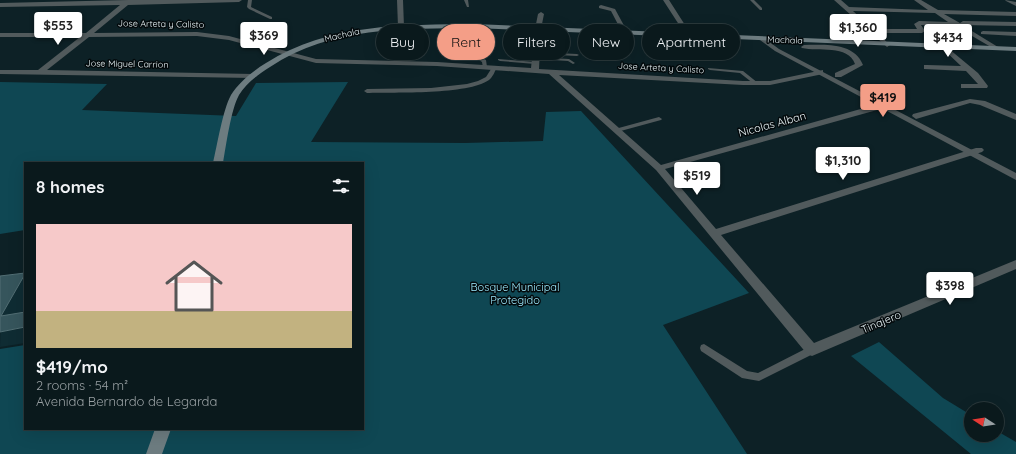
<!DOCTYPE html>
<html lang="en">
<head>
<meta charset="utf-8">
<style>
	body { margin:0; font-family:Quicksand,sans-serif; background:#182629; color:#f1f3f6; height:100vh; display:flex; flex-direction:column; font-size:15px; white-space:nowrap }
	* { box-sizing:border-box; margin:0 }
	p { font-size:13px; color:#99a0a3 }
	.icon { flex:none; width:22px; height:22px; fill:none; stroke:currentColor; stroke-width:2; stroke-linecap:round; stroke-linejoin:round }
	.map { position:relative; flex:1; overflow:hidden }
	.drawer { position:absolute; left:24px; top:162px; width:340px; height:268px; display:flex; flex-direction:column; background:#0a191c; border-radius:0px; box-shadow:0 4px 16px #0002,0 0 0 1px #2a383b }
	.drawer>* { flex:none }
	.hud { position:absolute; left:376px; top:24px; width:380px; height:36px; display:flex; gap:8px }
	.needle { width:26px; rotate:282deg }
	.controls { position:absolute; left:964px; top:402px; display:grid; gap:8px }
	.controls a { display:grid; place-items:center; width:40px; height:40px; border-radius:50%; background:#0a191c; box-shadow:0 4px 16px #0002,0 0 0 1px #2a383b; font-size:20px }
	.price { position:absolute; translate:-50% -34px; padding:0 9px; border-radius:4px; background:#fff; color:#222; font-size:13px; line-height:26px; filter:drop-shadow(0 1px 2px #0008) }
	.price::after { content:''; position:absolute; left:50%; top:24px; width:12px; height:9px; margin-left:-6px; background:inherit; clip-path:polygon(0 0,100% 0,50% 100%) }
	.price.current { background:#f49e87; color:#111 }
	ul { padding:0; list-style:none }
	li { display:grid; align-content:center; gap:8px; height:212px; padding:0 12px }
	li+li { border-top:1px solid #2a383b }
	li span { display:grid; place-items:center; height:124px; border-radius:0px; color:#555 }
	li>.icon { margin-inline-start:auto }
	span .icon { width:72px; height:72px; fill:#fffc; stroke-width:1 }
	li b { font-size:17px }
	h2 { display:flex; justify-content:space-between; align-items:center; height:48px; padding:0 12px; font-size:17px }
	.chip { padding:0 14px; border-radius:18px; background:#0a191c; box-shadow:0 4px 16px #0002,0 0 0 1px #2a383b; font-size:14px; line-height:36px }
	.chip.current { background:#f49e87; color:#111 }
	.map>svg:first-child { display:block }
</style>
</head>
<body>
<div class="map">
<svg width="1016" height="454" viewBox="0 0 1016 454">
	<rect width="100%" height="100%" fill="#0d2126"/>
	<!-- green -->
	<path fill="#0f4753" d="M 0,82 L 107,84 L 82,110 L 236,116 L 256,83 L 348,82 L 311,142 L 465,143 L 543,141 L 546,112 L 581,111 L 749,293 L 663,325 L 747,454 L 0,454 L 0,349 L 25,345 L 25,429 L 363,429 L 363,163 L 25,163 L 25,230 L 0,234 Z
		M 879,342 L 943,398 L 971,415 L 971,435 L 997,435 L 997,431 L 1016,442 L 1016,454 L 971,454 L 851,356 Z"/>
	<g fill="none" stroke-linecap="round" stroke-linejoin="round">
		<!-- service -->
		<path fill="#515a5c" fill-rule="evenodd" d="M 248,0 L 252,0 L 251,7 L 272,17 L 272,19 L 270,19 L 249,9 L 247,7 Z
			M 464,0 L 468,0 L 469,7 L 467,7 Z
			M 750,0 L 754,0 L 762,8 L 762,10 L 760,10 Z
			M 514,37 L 537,37 L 539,38 L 537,39 L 517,39 L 515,41 L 511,51 L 507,51 L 507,50 L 511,40 Z
			M 455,52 L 474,53 L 486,60 L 487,67 L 483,68 L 482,62 L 471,55 L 457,54 L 455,54 Z
			M 534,52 L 577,54 L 579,55 L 577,56 L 536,54 L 534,53 Z
			M 534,57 L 569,59 L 575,63 L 573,64 L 568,61 L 536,59 L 534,59 Z
			M 498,59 L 535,62 L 537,63 L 535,64 L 500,61 L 498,60 Z
			M 493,66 L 497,67 C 495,71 493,77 489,80 C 468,95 395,92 367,93 L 364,91 L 367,89 L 431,88 L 467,84 L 478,81 L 486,77 Z
			M 708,68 L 743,71 L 758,83 L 754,84 L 740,73 L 710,70 L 708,69 Z
			M 659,117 L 662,119 L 661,120 L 617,132 L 614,130 L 615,129 Z
			M 704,344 L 747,371 L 758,373 L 809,347 L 812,346 L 815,347 L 816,350 L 815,353 L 759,381 L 742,378 L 701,351 L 700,348 L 701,345 Z"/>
		<!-- minor -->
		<path fill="#515a5c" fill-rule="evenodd" d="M 128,0 L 242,0 L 239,2 L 128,5 L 94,33 L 197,32 L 229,36 L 316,59 L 437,62 L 531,68 L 535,29 L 538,14 L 541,12 L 544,14 L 541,29 L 539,69 L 743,81 L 770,81 L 823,70 L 823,74 L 770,85 L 743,85 L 559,75 L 661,165 L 889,101 L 895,101 L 896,103 L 895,105 L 665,169 L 716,229 L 976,148 L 982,148 L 984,150 L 982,152 L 721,235 L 814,343 L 1016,260 L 1016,269 L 812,356 L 807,354 L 656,170 L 549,74 L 437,66 L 316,63 L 229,40 L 197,36 L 89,37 L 47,70 L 253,74 L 257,76 L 253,78 L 0,74 L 0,70 L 38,70 L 80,37 L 0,37 L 0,33 L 86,33 L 120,5 L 0,7 L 0,3 Z
			M 397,0 L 403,0 L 404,27 L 401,29 L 398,27 Z
			M 663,0 L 669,0 L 692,36 L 691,37 L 687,37 Z
			M 834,0 L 841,0 L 849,7 L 928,10 L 914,0 L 921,0 L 938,10 L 1016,12 L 1016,16 L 944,14 L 960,23 L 963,21 L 1016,22 L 1016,26 L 962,25 L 998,47 L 1000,48 L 996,50 L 955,26 L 921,25 L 925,31 L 922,33 L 877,33 L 890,45 L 887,47 ZM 853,11 L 935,13 L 948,22 L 919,21 L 914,24 L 917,29 L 879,29 L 877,30 L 876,32 Z
			M 1005,0 L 1016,2 L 1016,6 L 1006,1 Z
			M 601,5 L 615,9 L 628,33 L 627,34 L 623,34 L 611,11 L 599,8 L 599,6 Z
			M 983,31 L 1016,32 L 1016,36 L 981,34 L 981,32 Z
			M 943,44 L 978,73 L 988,86 L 987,88 L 961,88 L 961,84 L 978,84 L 966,71 L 924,69 L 924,65 L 927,65 L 961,66 L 941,47 L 941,45 Z
			M 804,45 C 824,45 854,42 863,65 L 841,77 L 835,77 L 835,73 L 855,64 C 848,44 818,52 802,48 L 801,47 Z
			M 970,99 L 985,101 L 1016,114 L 1016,120 L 980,105 L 970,103 L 916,119 L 912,116 L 913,114 Z"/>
		<!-- tertiary -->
		<path fill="#515a5c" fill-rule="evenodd" d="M 760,38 L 764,38 L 779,49 L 1016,173 L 1016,180 L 775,51 L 760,40 Z"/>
		<!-- secondary -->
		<path fill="#6d7c80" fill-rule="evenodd" d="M 475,24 L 1016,47 L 1016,51 L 475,28 C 403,29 332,26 270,67 C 259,74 246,83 239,95 C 231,109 226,146 223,163 L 213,163 C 217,146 223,109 231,95 C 239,82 253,71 266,63 C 329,23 403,25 475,24 Z
			M 155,429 L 171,429 L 162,454 L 146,454 Z"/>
	</g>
	<!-- shaded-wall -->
	<path fill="#0f2c33" d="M 25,274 L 25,307 L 13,330 L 25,327 L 25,343 L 0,347 L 1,316 Z"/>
	<!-- building -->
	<path fill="#36555c" stroke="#526e74" d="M 25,273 L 25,274 L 1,316 L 25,312 L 25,327 L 0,332 L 0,276 Z"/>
	<g text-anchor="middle" stroke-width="3" stroke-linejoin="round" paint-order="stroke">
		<!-- far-street labels -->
		<g font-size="9" fill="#e9f5f8" stroke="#03090b">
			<text transform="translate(161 24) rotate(1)" y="3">Jose Arteta y Calisto</text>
			<text transform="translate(342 35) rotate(-13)" y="3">Machala</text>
			<text transform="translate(785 40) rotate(2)" y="3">Machala</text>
			<text transform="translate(127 64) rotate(1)" y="3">Jose Miguel Carrion</text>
			<text transform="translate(661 68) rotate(3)" y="3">Jose Arteta y Calisto</text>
		</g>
		<!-- street labels -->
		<g font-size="11" fill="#e9f5f8" stroke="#03090b">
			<text transform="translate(772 124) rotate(-15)" y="4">Nicolas Alban</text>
			<text transform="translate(881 322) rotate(-23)" y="4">Tinajero</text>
		</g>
		<!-- park labels -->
		<g font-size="11" fill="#9be9fd" stroke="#03090b">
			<text x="515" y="291">Bosque Municipal<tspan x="515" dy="13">Protegido</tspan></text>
		</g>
	</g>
</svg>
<div class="controls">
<a><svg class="needle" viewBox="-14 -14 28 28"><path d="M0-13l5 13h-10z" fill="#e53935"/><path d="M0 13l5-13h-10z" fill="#99a0a3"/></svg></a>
</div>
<b class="price" style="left:58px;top:46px">$553</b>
<b class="price" style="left:858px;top:48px">$1,360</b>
<b class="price" style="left:264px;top:56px">$369</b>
<b class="price" style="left:948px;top:58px">$434</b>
<b class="price current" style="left:883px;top:118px">$419</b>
<b class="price" style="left:843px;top:181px">$1,310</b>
<b class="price" style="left:697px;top:196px">$519</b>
<b class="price" style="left:950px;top:306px">$398</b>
<div class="hud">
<a class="chip">Buy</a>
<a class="chip current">Rent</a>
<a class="chip">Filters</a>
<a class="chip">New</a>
<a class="chip">Apartment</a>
</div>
<section class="drawer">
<h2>8 homes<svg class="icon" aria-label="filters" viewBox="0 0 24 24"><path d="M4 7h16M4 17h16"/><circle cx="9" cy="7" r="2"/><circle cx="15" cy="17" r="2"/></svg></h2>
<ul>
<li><span style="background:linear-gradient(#f6c9c9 70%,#c2b280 0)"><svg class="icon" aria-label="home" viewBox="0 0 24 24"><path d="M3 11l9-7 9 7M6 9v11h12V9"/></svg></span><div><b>$419/mo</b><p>2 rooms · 54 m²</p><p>Avenida Bernardo de Legarda</p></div></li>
</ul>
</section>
</div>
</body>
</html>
